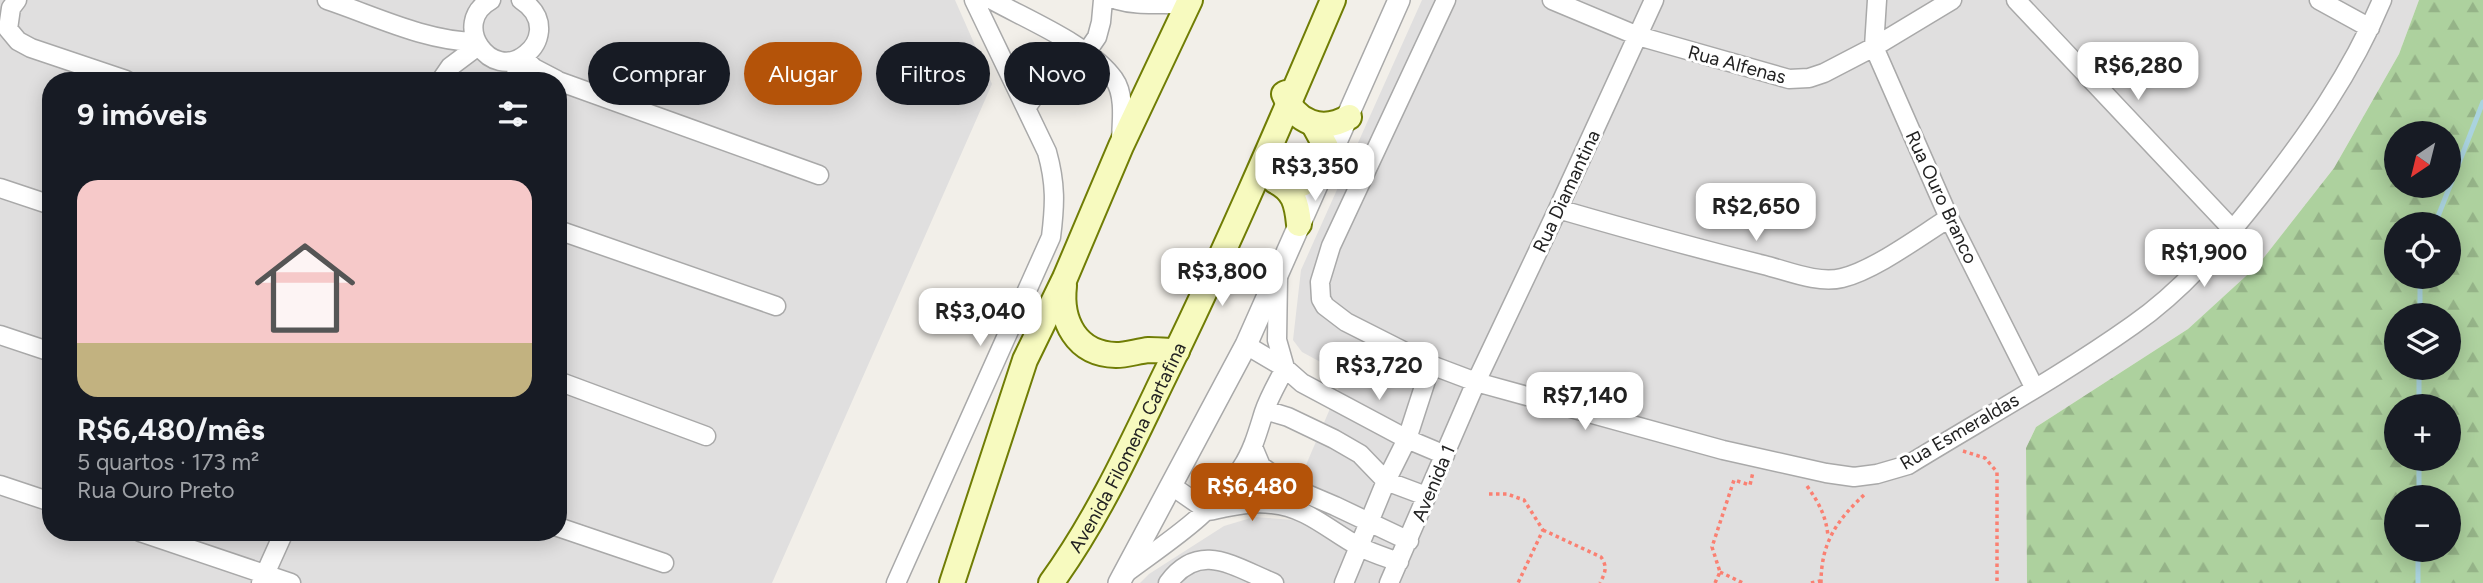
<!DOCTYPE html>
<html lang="pt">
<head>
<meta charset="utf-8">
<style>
	body { margin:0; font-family:Figtree,sans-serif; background:#20242c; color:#f1f3f6; height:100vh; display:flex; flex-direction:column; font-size:26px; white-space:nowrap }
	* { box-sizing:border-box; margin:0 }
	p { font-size:23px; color:#9ea1a6 }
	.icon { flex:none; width:38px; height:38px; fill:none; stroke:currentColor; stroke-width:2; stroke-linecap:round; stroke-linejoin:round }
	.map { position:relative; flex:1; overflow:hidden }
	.sheet { position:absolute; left:42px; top:72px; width:525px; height:469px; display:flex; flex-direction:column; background:#171b24; border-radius:28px; box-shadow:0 4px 18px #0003 }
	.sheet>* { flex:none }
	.banner { position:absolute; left:588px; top:42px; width:665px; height:63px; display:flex; gap:14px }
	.needle { width:46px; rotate:215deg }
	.controls { position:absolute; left:2384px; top:121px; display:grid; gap:14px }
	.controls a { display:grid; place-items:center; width:77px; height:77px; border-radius:50%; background:#171b24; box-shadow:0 4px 18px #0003; font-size:35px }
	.price { position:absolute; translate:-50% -60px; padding:0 16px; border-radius:14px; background:#fff; color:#222; font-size:23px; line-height:46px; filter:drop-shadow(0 2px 4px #0008) }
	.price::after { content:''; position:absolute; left:50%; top:42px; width:21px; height:16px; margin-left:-10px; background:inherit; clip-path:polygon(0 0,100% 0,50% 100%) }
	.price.active { background:#b45309; color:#fff }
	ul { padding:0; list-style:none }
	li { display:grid; align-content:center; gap:14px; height:371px; padding:0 35px }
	li span { display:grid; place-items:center; height:217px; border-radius:21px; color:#555 }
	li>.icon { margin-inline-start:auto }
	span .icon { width:126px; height:126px; fill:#fffc; stroke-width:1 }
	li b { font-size:30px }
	h2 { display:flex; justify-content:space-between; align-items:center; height:84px; padding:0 35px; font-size:30px }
	.tag { padding:0 24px; border-radius:32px; background:#171b24; box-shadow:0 4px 18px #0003; font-size:24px; line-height:63px }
	.tag.active { background:#b45309; color:#fff }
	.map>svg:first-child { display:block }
</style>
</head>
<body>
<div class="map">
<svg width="2483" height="583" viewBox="0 0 2483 583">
	<defs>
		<pattern id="forest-firs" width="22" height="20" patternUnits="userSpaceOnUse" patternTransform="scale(1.75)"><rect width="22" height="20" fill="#add19e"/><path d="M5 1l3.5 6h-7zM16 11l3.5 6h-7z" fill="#95b388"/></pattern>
	</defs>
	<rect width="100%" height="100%" fill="#f2efe9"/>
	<!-- residential -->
	<path fill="#e0dfdf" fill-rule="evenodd" d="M 0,0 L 955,0 L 992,84 L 772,583 L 0,583 ZM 51,80 L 558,80 L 558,532 L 51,532 Z
		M 1422,0 L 2419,0 L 2399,54 L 2334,168 L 2258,265 L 2188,329 L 2036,427 L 2026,448 L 2027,583 L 1140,583 L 1149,574 L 1224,526 L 1254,517 L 1294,520 L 1311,483 L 1303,472 L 1343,378 L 1339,372 L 1302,352 L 1293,340 L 1301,270 Z"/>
	<!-- forest -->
	<path fill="url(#forest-firs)" fill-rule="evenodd" d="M 2419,0 L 2483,0 L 2483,583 L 2027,583 L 2026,448 L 2036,427 L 2188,329 L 2258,265 L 2334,168 L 2399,54 ZM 2396,133 L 2448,133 L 2448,186 L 2396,186 ZM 2396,224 L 2448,224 L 2448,276 L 2396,276 ZM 2396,315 L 2448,315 L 2448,368 L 2396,368 ZM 2396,406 L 2448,406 L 2448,458 L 2396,458 ZM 2396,497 L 2448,497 L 2448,550 L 2396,550 Z"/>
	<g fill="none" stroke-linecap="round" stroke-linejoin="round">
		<!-- stream -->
		<path stroke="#aad3df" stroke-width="5" d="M 2435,224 L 2483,102
			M 2420,315 L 2420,276
			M 2419,406 L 2419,368
			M 2419,497 L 2419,458
			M 2418,583 L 2418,550"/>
		<defs>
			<path id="minor" d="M 17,0 L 11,8 L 8,29 L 18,41 L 31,48 L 126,80
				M 327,0 C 375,16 425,41 476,42
				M 491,0 C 449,23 491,83 526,54 C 534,48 538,41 539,31 C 540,17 532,7 521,0
				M 992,0 C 1028,20 1091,46 1114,79 C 1125,94 1122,120 1121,138
				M 1117,0 C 1140,7 1164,2 1188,5
				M 1446,0 L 1331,246 L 1320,282 L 1321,299 L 1325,306 L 1346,322 L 1431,365 L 1476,382 L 1723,450 L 1826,473 L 1854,477 L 1877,474 L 1908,465 C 1983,419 2061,376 2133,325 C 2182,291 2222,244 2259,197 C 2307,136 2352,72 2382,0
				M 1552,0 L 1638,36 L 1789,79 L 1809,78 L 1824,73 L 1874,47 L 1952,0
				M 1877,0 L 1874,47 L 1949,218 L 2034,387
				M 2016,0 L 2233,230
				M 2319,0 L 2370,28
				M 523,57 L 534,68 L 557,80
				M 441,80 L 450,67 L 478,46
				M 516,80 L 517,60
				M 558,81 L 819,175
				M 1026,108 L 1052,71 L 1086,53 L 1097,37 L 1101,22 L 1103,0
				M 0,188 L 51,205
				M 1558,209 C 1627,229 1695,248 1764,265 C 1788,271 1818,284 1842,278 C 1875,270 1920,236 1949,218
				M 558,230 L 776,306
				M 0,335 L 51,352
				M 1246,345 L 1285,368 L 1302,383 L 1407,439 L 1445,455
				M 558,381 L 706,436
				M 1265,410 L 1288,417 L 1334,439 L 1360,454 L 1386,481 L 1426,496
				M 1253,447 L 1261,466 L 1288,486 L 1335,506 L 1409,541
				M 0,485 L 51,502
				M 1172,486 L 1208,511 C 1228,507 1250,501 1272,504 C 1306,507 1330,531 1358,546 C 1371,553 1385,557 1399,562
				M 558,527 L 664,563
				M 140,532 L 291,583
				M 1127,572 C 1170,540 1214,513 1242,467 C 1253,450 1258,431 1264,412 C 1269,397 1278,382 1285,368 L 1277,340 L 1278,277
				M 261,583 L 284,532
				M 896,583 L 1051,237 C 1055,205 1056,184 1047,152 L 974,0
				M 1168,583 C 1200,540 1234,567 1274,583
				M 1344,583 L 1386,481 L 1407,439 L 1431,365
				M 1389,583 L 1476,382 L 1558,209 L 1654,0"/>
			<path id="tertiary" d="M 1119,583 L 1246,345 L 1399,0"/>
			<g id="secondary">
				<path d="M 1286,93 L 1284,94 C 1296,123 1322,133 1349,117"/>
				<path d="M 1275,181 C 1294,190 1297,204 1299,224"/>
				<path d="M 1285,186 L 1302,184 L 1325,170 L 1326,147 L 1314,125"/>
				<path d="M 1064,286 C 1060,321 1076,354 1116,355 C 1127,355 1138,351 1149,350 C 1158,350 1167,351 1177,351"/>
				<path d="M 952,583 L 1025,360 L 1065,278 L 1121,146 L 1190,0"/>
				<path id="s1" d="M 1051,583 C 1096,521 1128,452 1161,383 C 1223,257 1278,129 1333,0"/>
			</g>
		</defs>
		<!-- minor casing -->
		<use href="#minor" stroke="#a9a9a9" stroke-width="21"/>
		<!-- tertiary casing -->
		<use href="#tertiary" stroke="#a9a9a9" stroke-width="24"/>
		<!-- secondary casing -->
		<use href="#secondary" stroke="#707d05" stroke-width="28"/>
		<!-- path -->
		<path stroke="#fa8072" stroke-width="3.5" stroke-dasharray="3.5 3.5" stroke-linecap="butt" d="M 1963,451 L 1985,458 L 1997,472 L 1997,583
			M 1807,486 C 1819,503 1826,516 1828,536
			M 1489,494 L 1507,494 L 1524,500 L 1543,530 L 1518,583
			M 1543,530 L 1601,557 C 1608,567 1605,573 1600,583
			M 1720,572 L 1743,583
			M 1715,583 L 1720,572 L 1712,547 L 1734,480 L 1750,485 L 1753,472
			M 1811,583 L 1820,581
			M 1821,583 C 1821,542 1837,520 1866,493"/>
		<!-- minor -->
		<use href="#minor" stroke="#fff" stroke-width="18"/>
		<!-- tertiary -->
		<use href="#tertiary" stroke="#fff" stroke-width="21"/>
		<!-- secondary -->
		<use href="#secondary" stroke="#f7fabf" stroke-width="24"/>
	</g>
	<g text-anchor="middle" stroke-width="6" stroke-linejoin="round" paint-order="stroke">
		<!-- street labels -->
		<g font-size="19" fill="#222" stroke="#fff">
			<text transform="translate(1737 64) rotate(15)" y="7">Rua Alfenas</text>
			<text transform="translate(1566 191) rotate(-65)" y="7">Rua Diamantina</text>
			<text transform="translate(1942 197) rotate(65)" y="7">Rua Ouro Branco</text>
			<text transform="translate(1959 431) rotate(-30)" y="7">Rua Esmeraldas</text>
			<text dy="7" stroke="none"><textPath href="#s1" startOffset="156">Avenida Filomena Cartafina</textPath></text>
			<text transform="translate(1433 483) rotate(-67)" y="7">Avenida 1</text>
		</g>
	</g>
</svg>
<div class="controls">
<a><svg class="needle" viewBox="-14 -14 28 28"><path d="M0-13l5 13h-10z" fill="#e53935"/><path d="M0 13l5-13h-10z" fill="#9ea1a6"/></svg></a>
<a><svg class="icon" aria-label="locate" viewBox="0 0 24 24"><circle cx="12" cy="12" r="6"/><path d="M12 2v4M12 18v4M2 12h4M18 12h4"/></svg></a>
<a><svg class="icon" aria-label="layers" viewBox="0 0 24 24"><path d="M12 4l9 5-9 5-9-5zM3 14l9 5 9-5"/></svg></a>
<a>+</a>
<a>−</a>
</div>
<b class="price" style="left:2138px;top:102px">R$6,280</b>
<b class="price" style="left:1315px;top:203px">R$3,350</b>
<b class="price" style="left:1756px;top:243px">R$2,650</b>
<b class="price" style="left:2204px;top:289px">R$1,900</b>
<b class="price" style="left:1222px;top:308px">R$3,800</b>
<b class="price" style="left:980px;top:348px">R$3,040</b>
<b class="price" style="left:1379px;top:402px">R$3,720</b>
<b class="price" style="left:1585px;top:432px">R$7,140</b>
<b class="price active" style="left:1252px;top:523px">R$6,480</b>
<div class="banner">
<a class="tag">Comprar</a>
<a class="tag active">Alugar</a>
<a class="tag">Filtros</a>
<a class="tag">Novo</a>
</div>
<section class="sheet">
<h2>9 imóveis<svg class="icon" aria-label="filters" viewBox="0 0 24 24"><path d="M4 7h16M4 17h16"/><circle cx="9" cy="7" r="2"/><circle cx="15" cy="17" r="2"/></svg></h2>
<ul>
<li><span style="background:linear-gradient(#f6c9c9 75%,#c2b280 0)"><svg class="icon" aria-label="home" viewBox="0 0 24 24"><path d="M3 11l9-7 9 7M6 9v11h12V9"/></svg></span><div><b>R$6,480/mês</b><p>5 quartos · 173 m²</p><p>Rua Ouro Preto</p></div></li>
</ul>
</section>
</div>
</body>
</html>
